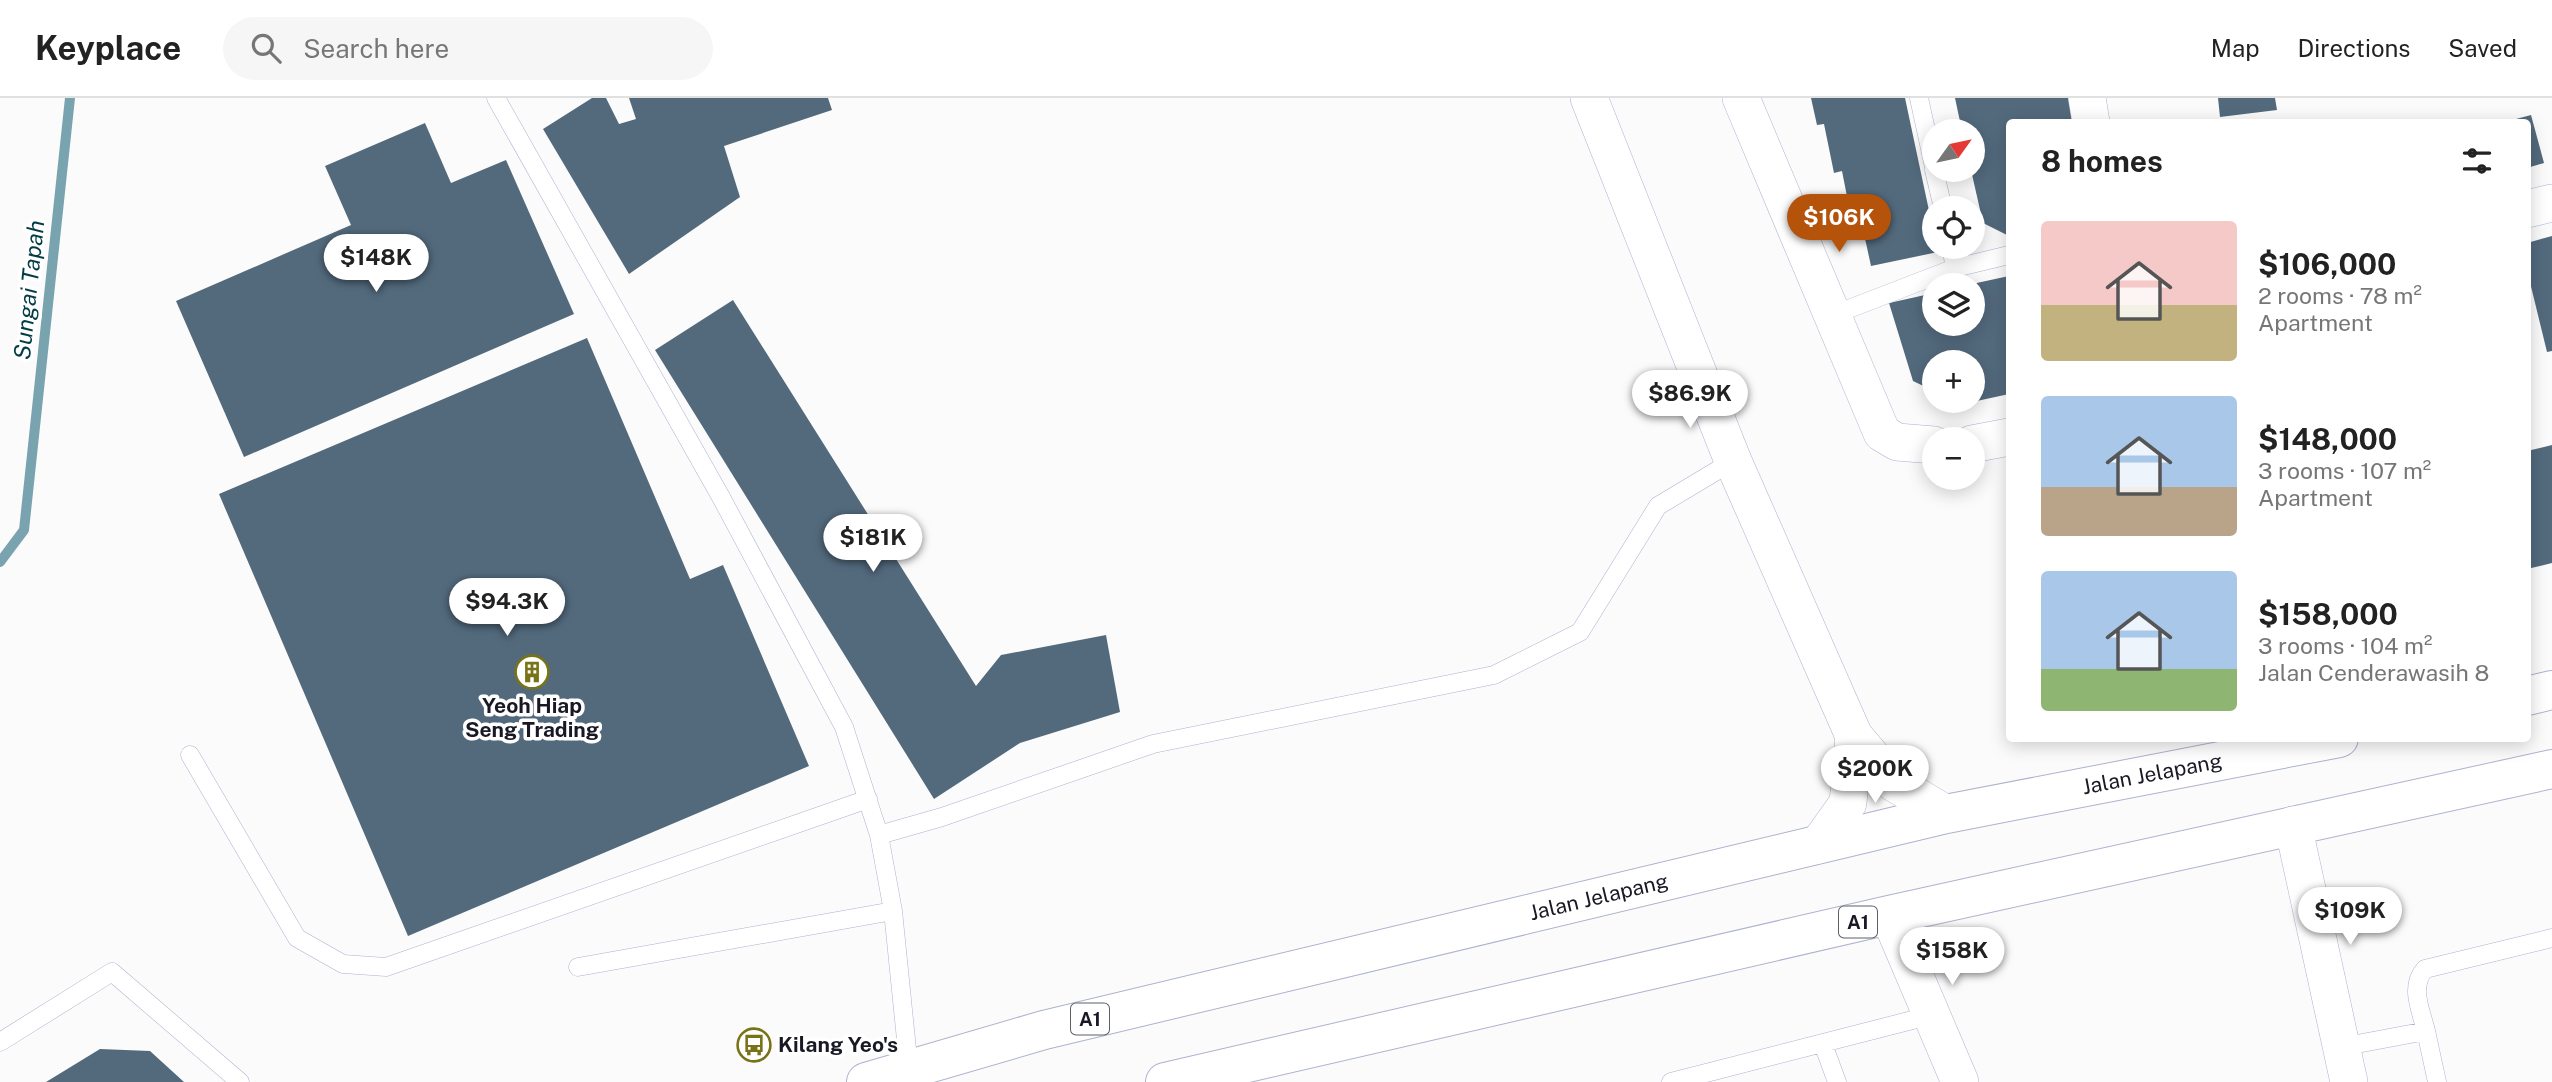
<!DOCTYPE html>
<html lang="en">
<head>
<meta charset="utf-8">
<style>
	body { margin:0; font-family:"Public Sans",sans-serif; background:#f6f6f6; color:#222; height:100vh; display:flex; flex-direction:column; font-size:26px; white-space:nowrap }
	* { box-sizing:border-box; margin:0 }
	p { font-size:23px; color:#767676 }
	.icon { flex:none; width:38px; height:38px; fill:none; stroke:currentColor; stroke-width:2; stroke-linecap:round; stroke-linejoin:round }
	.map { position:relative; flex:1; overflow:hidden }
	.side { position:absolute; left:2006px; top:21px; width:525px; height:623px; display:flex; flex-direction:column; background:#fff; border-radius:7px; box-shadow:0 4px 18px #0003 }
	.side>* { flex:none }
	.needle { width:46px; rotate:57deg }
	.controls { position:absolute; left:1922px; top:21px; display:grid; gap:14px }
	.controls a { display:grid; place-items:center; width:63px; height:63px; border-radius:50%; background:#fff; box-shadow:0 4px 18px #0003; font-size:35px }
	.price { position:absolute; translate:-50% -60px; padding:0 16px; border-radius:24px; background:#fff; color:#222; font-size:23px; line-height:46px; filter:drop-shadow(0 2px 4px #0008) }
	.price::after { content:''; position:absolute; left:50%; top:42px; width:21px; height:16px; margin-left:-10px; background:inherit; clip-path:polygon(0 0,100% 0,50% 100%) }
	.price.selected { background:#b45309; color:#fff }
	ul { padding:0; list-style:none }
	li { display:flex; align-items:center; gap:21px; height:175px; padding:0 35px }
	li span { display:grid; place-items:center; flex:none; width:196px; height:140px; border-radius:7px; color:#555 }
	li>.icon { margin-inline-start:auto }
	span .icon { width:84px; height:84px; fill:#fffc; stroke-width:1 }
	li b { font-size:30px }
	h2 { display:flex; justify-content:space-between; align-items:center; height:84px; padding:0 35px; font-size:30px }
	header { display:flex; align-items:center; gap:42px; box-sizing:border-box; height:98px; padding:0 35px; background:#fff; border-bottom:2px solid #e0e0e0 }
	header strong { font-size:33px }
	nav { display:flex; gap:38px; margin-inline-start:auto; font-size:24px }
	.search { width:490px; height:63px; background:#f6f6f6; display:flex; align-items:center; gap:18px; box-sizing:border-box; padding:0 24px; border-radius:38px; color:#767676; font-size:26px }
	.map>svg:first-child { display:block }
</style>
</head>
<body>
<header>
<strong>Keyplace</strong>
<div class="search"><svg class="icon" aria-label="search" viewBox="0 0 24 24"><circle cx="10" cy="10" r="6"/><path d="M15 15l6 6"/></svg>Search here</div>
<nav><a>Map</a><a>Directions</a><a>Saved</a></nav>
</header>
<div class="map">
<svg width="2552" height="984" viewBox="0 0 2552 984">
	<rect width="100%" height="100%" fill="#fbfbfb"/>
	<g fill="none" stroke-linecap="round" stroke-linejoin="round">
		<!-- stream -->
		<path stroke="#79a4af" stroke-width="10" d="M 0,464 L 24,432 L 70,0"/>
	</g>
	<!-- building -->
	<path fill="#536a7d" d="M 592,0 L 606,0 L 619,26 L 636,21 L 629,0 L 828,0 L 832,12 L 724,48 L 740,99 L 629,176 L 543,31 Z
		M 1811,0 L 1905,0 L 1934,136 L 1934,149 L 1938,154 L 1871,168 L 1861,122 L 1852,124 L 1842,73 L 1834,75 L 1824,26 L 1817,27 Z
		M 1955,0 L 2070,0 L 2074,24 L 2009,24 L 2009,138 L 1983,125 L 1971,72 L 1972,33 L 1962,33 Z
		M 2218,0 L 2275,0 L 2277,12 L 2220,19 Z
		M 2531,17 L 2544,65 L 2527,70 L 2527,24 L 2505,24 Z
		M 425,25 L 451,85 L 506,62 L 574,216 L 244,359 L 176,203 L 351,127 L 325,68 Z
		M 2552,138 L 2552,253 L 2547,254 L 2527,172 L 2527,145 Z
		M 2009,178 L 2009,296 L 1963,306 L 1955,303 L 1972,303 L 1972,264 L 1934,264 L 1934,293 L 1913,283 L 1889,205 L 1934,195 L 1934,226 L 1972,226 L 1972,186 Z
		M 733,202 L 976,588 L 1001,557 L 1106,537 L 1120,614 L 1020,645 L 934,701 L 655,252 Z
		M 587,240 L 690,481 L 723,467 L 809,668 L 408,838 L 219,396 Z
		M 2552,347 L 2552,465 L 2527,471 L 2527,353 Z
		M 100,951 L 150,953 L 184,984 L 46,984 Z"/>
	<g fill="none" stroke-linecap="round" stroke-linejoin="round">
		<defs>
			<path id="service" d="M 496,0 L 722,401 L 844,629 L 879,737 L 893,813 L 909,971
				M 1919,0 L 1934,69
				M 1934,72 L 1943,110
				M 1951,149 L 1955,170
				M 1833,217 L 1955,170 L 2009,157
				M 190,657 L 297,840 L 343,866 L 386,869 L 868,701
				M 879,737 L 942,719 L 1153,646 L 1494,577 L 1580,534 L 1658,408 L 1733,363
				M 578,869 L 893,813
				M 2426,933 C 2421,912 2409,889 2425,871 L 2552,840
				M 0,944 L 112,874 L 240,984
				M 1823,946 L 1837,984
				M 2341,949 L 2426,933 L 2437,984
				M 1671,984 L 1932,917"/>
			<path id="minor" d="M 1589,0 L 1733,363 L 1854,638 L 1894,685 L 1946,716
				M 1741,0 L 1882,335 L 1897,344 L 1934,347
				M 2087,0 L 2091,24
				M 2527,111 L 2552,105
				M 1972,346 L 2009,339
				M 2293,727 L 2349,984
				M 1818,747 L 1848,705 L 1854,638
				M 1889,817 L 1960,984"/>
			<g id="primary">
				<path d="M 2527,598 L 2552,592"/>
				<path id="s1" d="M 866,984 L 1044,932 L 1946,716 L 2339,640"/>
				<path d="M 1165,984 L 1889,817 L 2552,671"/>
			</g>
		</defs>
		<!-- service casing -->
		<use href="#service" stroke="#adb2cf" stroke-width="19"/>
		<!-- minor casing -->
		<use href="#minor" stroke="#adb2cf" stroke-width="38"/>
		<!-- primary casing -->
		<use href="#primary" stroke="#adb2cf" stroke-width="40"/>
		<!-- service -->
		<use href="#service" stroke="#fff" stroke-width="18"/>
		<!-- minor -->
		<use href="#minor" stroke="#fff" stroke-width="37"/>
		<!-- primary -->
		<use href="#primary" stroke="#fff" stroke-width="38"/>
	</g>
	<!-- icons -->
	<defs>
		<symbol id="building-ring" viewBox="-11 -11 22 22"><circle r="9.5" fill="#fff" stroke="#787317" stroke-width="1.5"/><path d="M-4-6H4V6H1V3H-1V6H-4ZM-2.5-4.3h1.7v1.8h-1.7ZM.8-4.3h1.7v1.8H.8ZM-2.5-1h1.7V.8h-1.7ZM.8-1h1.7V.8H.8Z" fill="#787317"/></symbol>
		<symbol id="bus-ring" viewBox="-11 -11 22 22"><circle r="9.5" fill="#fff" stroke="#787317" stroke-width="1.5"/><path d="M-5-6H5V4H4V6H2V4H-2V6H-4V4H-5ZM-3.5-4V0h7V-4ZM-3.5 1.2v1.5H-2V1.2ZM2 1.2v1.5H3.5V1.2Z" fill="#787317"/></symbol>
	</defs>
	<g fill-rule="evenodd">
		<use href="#building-ring" x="513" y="555" width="38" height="38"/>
		<use href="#bus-ring" x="735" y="928" width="38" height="38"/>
	</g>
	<g text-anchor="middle" stroke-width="7" stroke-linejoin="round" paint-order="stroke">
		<!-- shield labels -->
		<g fill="#fff" stroke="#5d5e66" stroke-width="2">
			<rect x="1839" y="808.5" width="38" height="31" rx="5"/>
			<rect x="1071" y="905.5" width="38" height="31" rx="5"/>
		</g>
		<g font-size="19" font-weight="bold" fill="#181924">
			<text x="1858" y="831">A1</text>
			<text x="1090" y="928">A1</text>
		</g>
		<!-- poi labels -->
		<g font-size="21" font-weight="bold" fill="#181924" stroke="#fff">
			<text x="532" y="615">Yeoh Hiap<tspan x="532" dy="24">Seng Trading</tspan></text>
			<text x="778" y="954" text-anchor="start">Kilang Yeo's</text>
		</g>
		<!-- street labels -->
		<g font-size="21" fill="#181924" stroke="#fff">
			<text dy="7" stroke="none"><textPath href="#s1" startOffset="1323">Jalan Jelapang</textPath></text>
			<text dy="7" stroke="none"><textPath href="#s1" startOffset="756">Jalan Jelapang</textPath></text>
		</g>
		<!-- water labels -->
		<g font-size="23" font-style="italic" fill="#023d45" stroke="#fff">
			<text transform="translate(29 192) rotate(-84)" y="8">Sungai Tapah</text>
		</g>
	</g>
</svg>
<div class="controls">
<a><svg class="needle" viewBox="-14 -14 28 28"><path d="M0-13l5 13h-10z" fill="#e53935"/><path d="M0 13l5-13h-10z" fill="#767676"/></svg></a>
<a><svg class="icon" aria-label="locate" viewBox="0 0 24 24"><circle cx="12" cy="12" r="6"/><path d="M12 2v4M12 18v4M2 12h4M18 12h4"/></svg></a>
<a><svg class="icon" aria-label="layers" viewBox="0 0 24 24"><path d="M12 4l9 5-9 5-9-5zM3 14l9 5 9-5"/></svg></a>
<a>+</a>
<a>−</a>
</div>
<b class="price selected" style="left:1839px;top:156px">$106K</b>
<b class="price" style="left:376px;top:196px">$148K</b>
<b class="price" style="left:1690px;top:332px">$86.9K</b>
<b class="price" style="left:873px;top:476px">$181K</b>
<b class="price" style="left:507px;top:540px">$94.3K</b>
<b class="price" style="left:1875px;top:707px">$200K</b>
<b class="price" style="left:2350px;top:849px">$109K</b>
<b class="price" style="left:1952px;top:889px">$158K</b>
<section class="side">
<h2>8 homes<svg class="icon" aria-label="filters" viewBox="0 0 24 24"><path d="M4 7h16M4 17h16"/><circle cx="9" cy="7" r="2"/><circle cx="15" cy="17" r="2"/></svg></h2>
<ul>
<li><span style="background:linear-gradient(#f6c9c9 60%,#c2b280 0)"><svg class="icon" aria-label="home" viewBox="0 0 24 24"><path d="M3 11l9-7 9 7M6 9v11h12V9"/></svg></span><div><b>$106,000</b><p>2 rooms · 78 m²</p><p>Apartment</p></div></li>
<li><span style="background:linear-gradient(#a9c7e8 65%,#b9a48a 0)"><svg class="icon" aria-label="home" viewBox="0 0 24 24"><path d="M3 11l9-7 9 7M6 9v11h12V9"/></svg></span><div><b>$148,000</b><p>3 rooms · 107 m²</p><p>Apartment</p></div></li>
<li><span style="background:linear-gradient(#a9c7e8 70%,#8fb573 0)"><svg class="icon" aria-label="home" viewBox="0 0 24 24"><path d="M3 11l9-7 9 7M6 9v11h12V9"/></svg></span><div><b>$158,000</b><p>3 rooms · 104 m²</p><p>Jalan Cenderawasih 8</p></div></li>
</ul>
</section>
</div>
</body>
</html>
